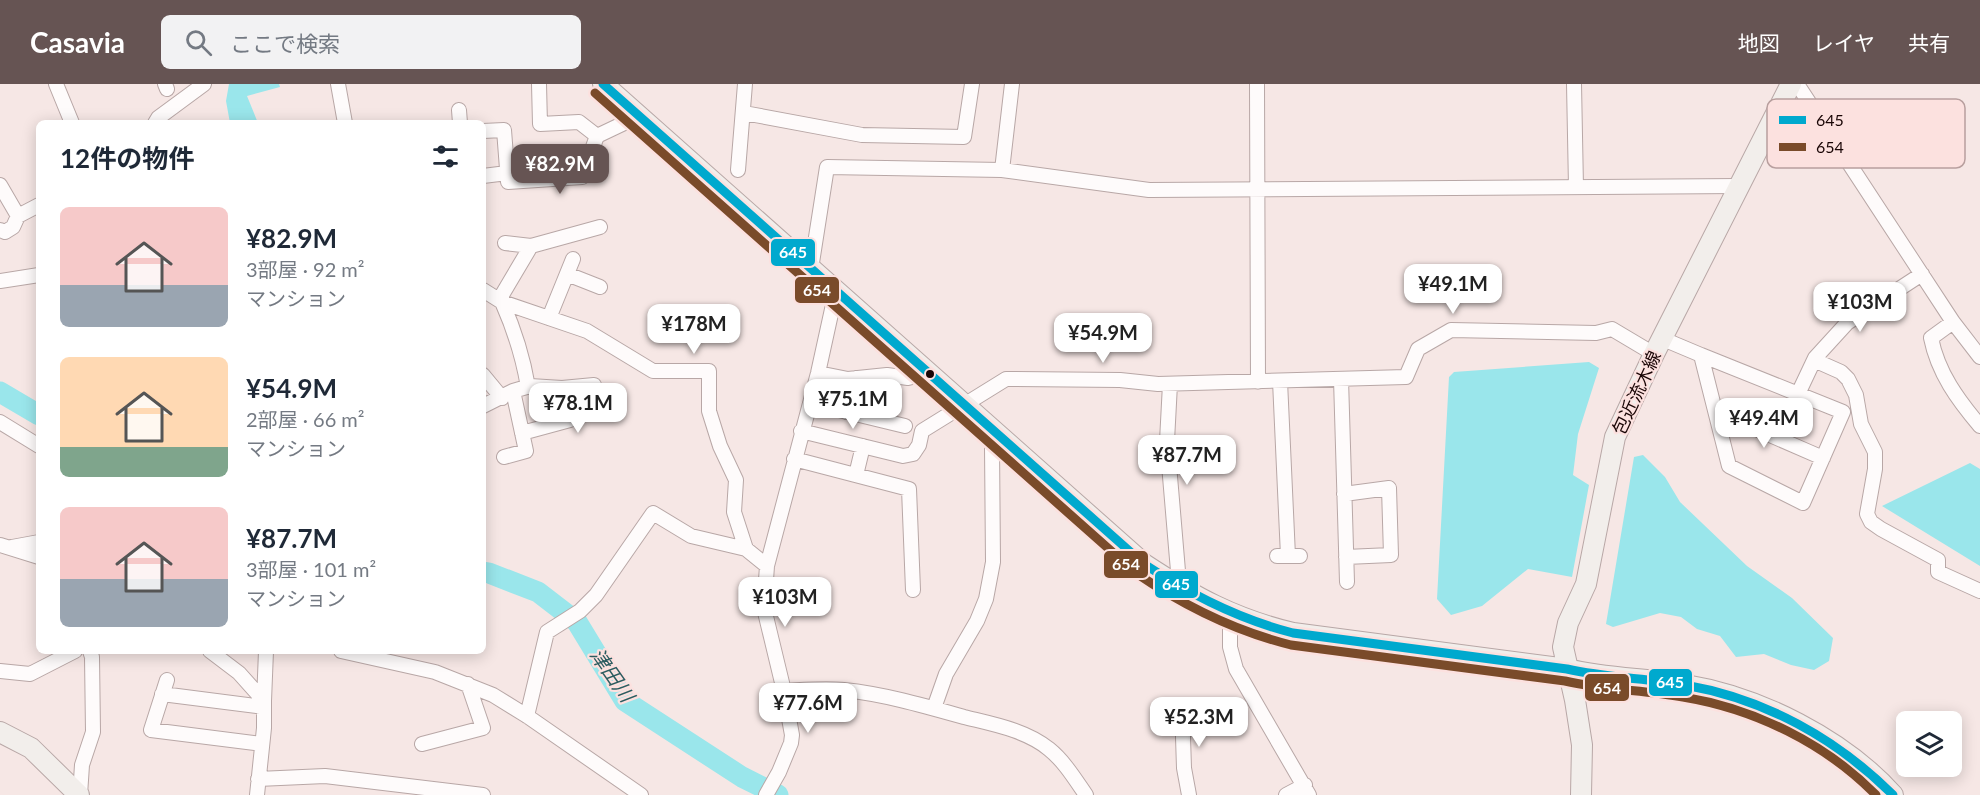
<!DOCTYPE html>
<html lang="ja">
<head>
<meta charset="utf-8">
<style>
	body { margin:0; font-family:Lato,"Noto Sans JP",sans-serif; background:#f2f2f3; color:#1f2937; height:100vh; display:flex; flex-direction:column; font-size:22px; white-space:nowrap }
	* { box-sizing:border-box; margin:0 }
	p { font-size:20px; color:#747a83 }
	.icon { flex:none; width:33px; height:33px; fill:none; stroke:currentColor; stroke-width:2; stroke-linecap:round; stroke-linejoin:round }
	.map { position:relative; flex:1; overflow:hidden }
	.side { position:absolute; left:36px; top:36px; width:450px; height:534px; display:flex; flex-direction:column; background:#fff; border-radius:9px; box-shadow:0 3px 15px #0003 }
	.side>* { flex:none }
	.fabs { position:absolute; left:1896px; top:627px; display:grid; gap:12px }
	.fabs a { display:grid; place-items:center; width:66px; height:66px; border-radius:9px; background:#fff; box-shadow:0 3px 15px #0003; font-size:30px }
	.price { position:absolute; translate:-50% -51px; padding:0 14px; border-radius:12px; background:#fff; color:#222; font-size:20px; line-height:39px; filter:drop-shadow(0 2px 3px #0008) }
	.price::after { content:''; position:absolute; left:50%; top:36px; width:18px; height:14px; margin-left:-9px; background:inherit; clip-path:polygon(0 0,100% 0,50% 100%) }
	.price.on { background:#665453; color:#fff }
	ul { padding:0; list-style:none }
	li { display:flex; align-items:center; gap:18px; height:150px; padding:0 24px }
	li span { display:grid; place-items:center; flex:none; width:168px; height:120px; border-radius:9px; color:#555 }
	li>.icon { margin-inline-start:auto }
	span .icon { width:72px; height:72px; fill:#fffc; stroke-width:1 }
	li b { font-size:26px }
	h2 { display:flex; justify-content:space-between; align-items:center; height:72px; padding:0 24px; font-size:26px }
	header { display:flex; align-items:center; gap:36px; box-sizing:border-box; height:84px; padding:0 30px; background:#665453; color:#fff }
	header strong { font-size:28px }
	nav { display:flex; gap:33px; margin-inline-start:auto; font-size:21px }
	.search { width:420px; height:54px; background:#f2f2f3; display:flex; align-items:center; gap:15px; box-sizing:border-box; padding:0 21px; border-radius:9px; color:#747a83; font-size:22px }
	.map>svg:first-child { display:block }
</style>
</head>
<body>
<header>
<strong>Casavia</strong>
<div class="search"><svg class="icon" aria-label="search" viewBox="0 0 24 24"><circle cx="10" cy="10" r="6"/><path d="M15 15l6 6"/></svg>ここで検索</div>
<nav><a>地図</a><a>レイヤ</a><a>共有</a></nav>
</header>
<div class="map">
<svg width="1980" height="711" viewBox="0 0 1980 711">
	<rect width="100%" height="100%" fill="#f6e7e5"/>
	<!-- water -->
	<path fill="#9ae6eb" d="M 229,0 L 279,0 L 280,3 L 247,12 L 258,39 L 230,39 L 226,17 Z
		M 1589,278 L 1599,284 L 1578,350 L 1573,391 L 1589,401 L 1572,493 L 1528,485 L 1482,522 L 1451,531 L 1437,515 L 1449,293 L 1454,288 Z
		M 1643,371 L 1665,393 L 1680,418 L 1747,482 L 1792,514 L 1833,554 L 1829,577 L 1814,586 L 1791,581 L 1764,570 L 1736,573 L 1720,552 L 1697,545 L 1681,533 L 1660,529 L 1613,543 L 1606,540 L 1634,373 Z
		M 1970,379 L 1980,385 L 1980,482 L 1882,422 Z"/>
	<g fill="none" stroke-linecap="round" stroke-linejoin="round">
		<!-- river -->
		<path stroke="#9ae6eb" stroke-width="21" d="M 0,308 L 39,331
			M 483,488 L 489,489 L 538,508 L 577,538 L 625,617 L 742,693 L 778,711"/>
		<defs>
			<path id="street" d="M 56,0 L 72,39
				M 165,0 L 167,5
				M 338,0 L 345,39
				M 539,0 L 540,40 L 579,38 L 597,52
				M 1257,0 L 1258,298
				M 1574,0 L 1576,103
				M 1797,0 L 1953,238 L 1980,273
				M 459,26 L 460,39
				M 744,29 L 862,51 L 964,53 L 972,0
				M 155,39 L 158,34 L 204,0
				M 483,47 L 504,46 L 508,98 L 582,93 L 597,52 L 639,32
				M 738,86 L 745,0
				M 1002,86 L 1012,0
				M 483,92 L 507,89
				M 0,101 L 18,132
				M 0,146 L 5,148 L 13,143 L 18,132 L 39,121
				M 505,159 L 531,162
				M 811,185 L 827,83 L 1002,86 L 1149,106 L 1739,102
				M 567,190 L 600,203
				M 0,197 L 39,191
				M 483,206 L 502,218 L 587,247 L 653,287 L 709,287 L 709,327 L 720,362 L 736,396 L 734,428 L 746,465
				M 499,216 L 531,162 L 600,143
				M 502,218 C 514,245 523,273 528,303
				M 549,234 L 573,175
				M 1953,238 L 1931,254 C 1938,289 1958,316 1980,342
				M 1663,255 L 1701,271
				M 1701,271 L 1843,328 L 1803,419 L 1729,382 Z
				M 1814,276 L 1841,288 L 1848,295 L 1856,311 L 1861,340 L 1875,368 L 1875,385 L 1867,430 L 1871,438 L 1881,445 L 1938,476 L 1938,488 L 1980,507
				M 818,289 L 848,295 L 887,291 L 908,294 L 929,289
				M 483,291 L 502,314
				M 1341,295 L 1347,498
				M 1280,297 L 1288,472
				M 1170,300 L 1167,357 L 1178,487 L 1175,500
				M 1798,310 L 1815,274 L 1847,239 L 1922,190
				M 810,319 L 905,342
				M 483,322 L 513,307 L 530,302 L 562,304 L 594,301
				M 846,328 L 856,294
				M 1717,328 L 1823,374
				M 0,338 L 39,362
				M 801,347 L 903,372 L 913,370 L 919,361 L 922,347 L 1006,295 L 1120,296 L 1158,300 L 1406,293 L 1418,265 L 1451,246 L 1596,249 L 1612,245 L 1654,270
				M 522,349 L 570,336 L 562,304
				M 504,373 L 526,367 L 513,307
				M 794,375 L 909,405 L 913,506
				M 856,391 L 863,362
				M 1344,410 L 1389,404 L 1391,471 L 1346,473
				M 0,461 L 39,473
				M 12,463 L 39,458
				M 1277,472 L 1300,472
				M 1230,530 L 1230,563 L 1236,585 L 1309,711
				M 210,567 L 239,589 L 264,617 L 264,644 L 257,711
				M 341,567 L 435,588 L 493,611 L 527,632 L 641,711
				M 0,587 L 30,590 L 75,567
				M 167,596 L 151,646 L 262,660
				M 784,607 C 804,606 824,604 844,606 C 884,610 925,622 964,633 C 992,640 1026,646 1049,665 C 1064,677 1075,695 1086,711
				M 162,610 L 264,623
				M 264,617 L 266,567
				M 1182,622 L 1184,684 L 1189,711
				M 934,624 L 946,590 L 977,537 L 986,515 L 993,478 L 992,363 L 999,350
				M 527,632 L 547,548 L 580,527 L 596,511 L 653,429 L 691,452 L 746,465 L 767,482
				M 422,660 L 483,644 L 468,600
				M 258,695 L 325,692 L 483,711
				M 80,711 L 82,681 L 93,648 L 92,573 L 90,567
				M 766,711 L 779,688 L 791,659 L 792,651 L 784,607 L 764,524 L 767,482 L 818,289 L 836,207
				M 1286,711 L 1305,701"/>
			<path id="secondary" d="M 603,0 L 1144,480 C 1194,513 1234,535 1293,549 L 1567,585 C 1606,595 1646,594 1686,601 C 1759,613 1843,655 1893,711
				M 0,648 L 31,664 L 79,711
				M 1581,711 L 1582,661 L 1575,616 L 1563,563 L 1568,539 L 1586,500 L 1615,353 L 1654,270 L 1791,0"/>
		</defs>
		<!-- street casing -->
		<use href="#street" stroke="#b8a7a6" stroke-width="16"/>
		<!-- secondary casing -->
		<use href="#secondary" stroke="#b8a7a6" stroke-width="22"/>
		<!-- street -->
		<use href="#street" stroke="#fefbfb" stroke-width="14"/>
		<!-- secondary -->
		<use href="#secondary" stroke="#f2eeeb" stroke-width="20"/>
		<defs>
			<path id="bus-1" d="M 603,0 L 1144,480 C 1191,511 1238,535 1293,549 L 1567,585 C 1606,594 1646,594 1685,601 C 1765,615 1836,654 1893,711"/>
			<path id="bus-2" d="M 595,9 L 1136,489 C 1184,522 1235,547 1291,561 L 1565,597 C 1604,606 1644,606 1683,613 C 1755,625 1825,659 1876,711"/>
		</defs>
		<!-- bus-1 casing -->
		<use href="#bus-1" stroke="#fce1df" stroke-width="14"/>
		<!-- bus-2 casing -->
		<use href="#bus-2" stroke="#fce1df" stroke-width="14"/>
		<!-- bus-1 -->
		<use href="#bus-1" stroke="#00a9ce" stroke-width="9"/>
		<!-- bus-2 -->
		<use href="#bus-2" stroke="#7a4b2a" stroke-width="9"/>
	</g>
	<!-- markers -->
	<circle fill="#190505" stroke="#fce1df" stroke-width="2" cx="930" cy="290" r="5"/>
	<g text-anchor="middle" stroke-width="4.5" stroke-linejoin="round" paint-order="stroke">
		<!-- street labels -->
		<g font-size="18" fill="#190505" stroke="#fce1df">
			<text transform="translate(1637 309) rotate(-65)" y="6">包近流木線</text>
		</g>
		<!-- water labels -->
		<g font-size="20" font-style="italic" fill="#2b5c60" stroke="#fce1df">
			<text transform="translate(612 591) rotate(55)" y="7">津田川</text>
		</g>
	</g>
	<!-- legend -->
	<rect x="1767" y="15" width="198" height="69" rx="9" fill="#fce1df" stroke="#b89f9e" stroke-width="1.5"/>
	<rect x="1779" y="32" width="27" height="8" fill="#00a9ce"/>
	<rect x="1779" y="59" width="27" height="8" fill="#7a4b2a"/>
	<g font-size="16" fill="#190505">
		<text x="1816" y="42">645</text>
		<text x="1816" y="69">654</text>
	</g>
	<g stroke="#fce1df" stroke-width="2">
		<rect x="770" y="154" width="46" height="29" rx="6" fill="#00a9ce"/>
		<rect x="794" y="192" width="46" height="28" rx="6" fill="#7a4b2a"/>
		<rect x="1103" y="466" width="46" height="29" rx="6" fill="#7a4b2a"/>
		<rect x="1154" y="486" width="45" height="29" rx="6" fill="#00a9ce"/>
		<rect x="1648" y="584" width="45" height="29" rx="6" fill="#00a9ce"/>
		<rect x="1584" y="589" width="46" height="29" rx="6" fill="#7a4b2a"/>
	</g>
	<g font-size="16" text-anchor="middle" font-weight="bold" fill="#fff">
		<text x="793" y="174">645</text>
		<text x="817" y="212">654</text>
		<text x="1126" y="486">654</text>
		<text x="1176" y="506">645</text>
		<text x="1670" y="604">645</text>
		<text x="1607" y="610">654</text>
	</g>
</svg>
<div class="fabs">
<a><svg class="icon" aria-label="layers" viewBox="0 0 24 24"><path d="M12 4l9 5-9 5-9-5zM3 14l9 5 9-5"/></svg></a>
</div>
<b class="price on" style="left:560px;top:111px">¥82.9M</b>
<b class="price" style="left:1453px;top:231px">¥49.1M</b>
<b class="price" style="left:1860px;top:249px">¥103M</b>
<b class="price" style="left:694px;top:271px">¥178M</b>
<b class="price" style="left:1103px;top:280px">¥54.9M</b>
<b class="price" style="left:853px;top:346px">¥75.1M</b>
<b class="price" style="left:578px;top:350px">¥78.1M</b>
<b class="price" style="left:1764px;top:365px">¥49.4M</b>
<b class="price" style="left:1187px;top:402px">¥87.7M</b>
<b class="price" style="left:785px;top:544px">¥103M</b>
<b class="price" style="left:808px;top:650px">¥77.6M</b>
<b class="price" style="left:1199px;top:664px">¥52.3M</b>
<section class="side">
<h2>12件の物件<svg class="icon" aria-label="filters" viewBox="0 0 24 24"><path d="M4 7h16M4 17h16"/><circle cx="9" cy="7" r="2"/><circle cx="15" cy="17" r="2"/></svg></h2>
<ul>
<li><span style="background:linear-gradient(#f6c9c9 65%,#9aa5b1 0)"><svg class="icon" aria-label="home" viewBox="0 0 24 24"><path d="M3 11l9-7 9 7M6 9v11h12V9"/></svg></span><div><b>¥82.9M</b><p>3部屋 · 92 m²</p><p>マンション</p></div></li>
<li><span style="background:linear-gradient(#ffd9b3 75%,#7fa58c 0)"><svg class="icon" aria-label="home" viewBox="0 0 24 24"><path d="M3 11l9-7 9 7M6 9v11h12V9"/></svg></span><div><b>¥54.9M</b><p>2部屋 · 66 m²</p><p>マンション</p></div></li>
<li><span style="background:linear-gradient(#f6c9c9 60%,#9aa5b1 0)"><svg class="icon" aria-label="home" viewBox="0 0 24 24"><path d="M3 11l9-7 9 7M6 9v11h12V9"/></svg></span><div><b>¥87.7M</b><p>3部屋 · 101 m²</p><p>マンション</p></div></li>
</ul>
</section>
</div>
</body>
</html>
